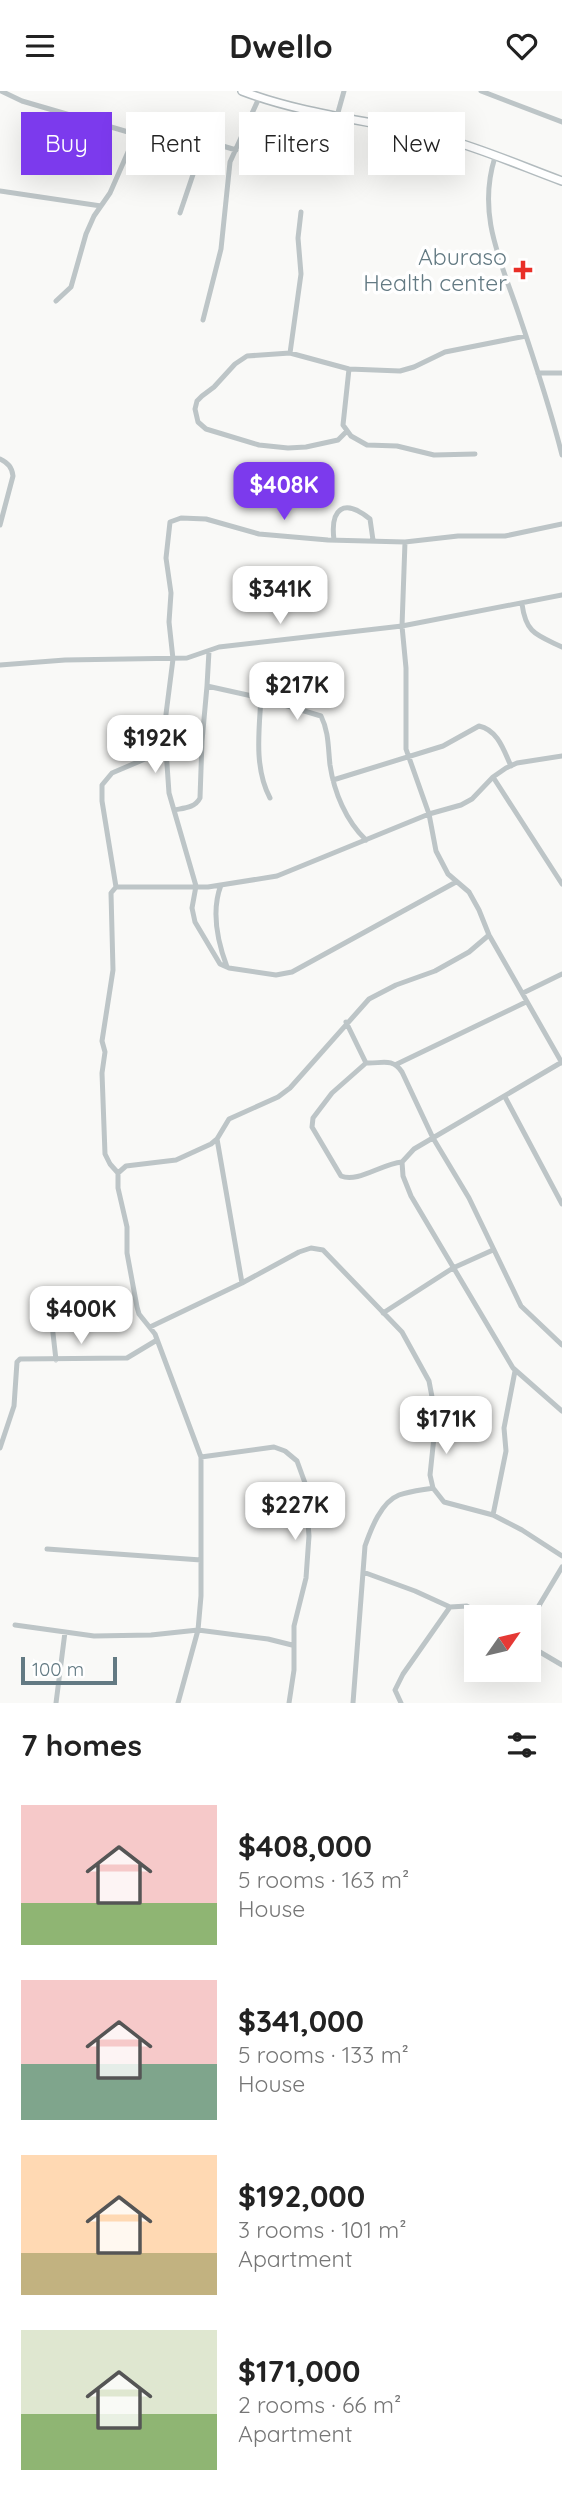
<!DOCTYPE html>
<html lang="en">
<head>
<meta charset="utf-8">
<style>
	body { margin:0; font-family:Quicksand,sans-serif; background:#f2f2f2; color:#222; height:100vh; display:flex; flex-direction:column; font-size:26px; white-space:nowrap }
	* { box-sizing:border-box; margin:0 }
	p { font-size:23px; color:#767676 }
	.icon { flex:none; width:38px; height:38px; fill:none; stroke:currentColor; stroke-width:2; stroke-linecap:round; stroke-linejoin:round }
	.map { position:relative; height:1612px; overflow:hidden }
	.panel { display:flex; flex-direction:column; background:#fff; flex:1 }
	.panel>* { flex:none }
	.banner { position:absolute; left:21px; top:21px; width:522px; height:63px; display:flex; gap:14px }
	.needle { width:46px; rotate:56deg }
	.fabs { position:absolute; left:464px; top:1514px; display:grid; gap:14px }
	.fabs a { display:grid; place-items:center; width:77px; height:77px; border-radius:0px; background:#fff; box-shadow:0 7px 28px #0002; font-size:35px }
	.scale { position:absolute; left:21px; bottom:18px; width:96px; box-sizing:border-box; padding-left:7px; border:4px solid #637a83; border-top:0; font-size:19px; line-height:24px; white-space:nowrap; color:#637a83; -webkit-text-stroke:5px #fff; paint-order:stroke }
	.price { position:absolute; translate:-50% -60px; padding:0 16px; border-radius:14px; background:#fff; color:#222; font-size:23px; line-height:46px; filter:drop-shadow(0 2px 4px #0008) }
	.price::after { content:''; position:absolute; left:50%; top:42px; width:21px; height:16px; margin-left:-10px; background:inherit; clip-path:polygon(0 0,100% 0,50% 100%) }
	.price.active { background:#7c3aed; color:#fff }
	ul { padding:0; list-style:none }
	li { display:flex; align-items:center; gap:21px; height:175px; padding:0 21px }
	li span { display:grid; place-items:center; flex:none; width:196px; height:140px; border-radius:0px; color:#555 }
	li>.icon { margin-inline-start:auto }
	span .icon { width:84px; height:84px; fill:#fffc; stroke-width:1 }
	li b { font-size:30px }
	h2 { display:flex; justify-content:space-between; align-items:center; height:84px; padding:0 21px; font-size:30px }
	.chip { padding:0 24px; border-radius:0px; background:#fff; box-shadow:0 7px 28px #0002; font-size:24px; line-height:63px }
	.chip.active { background:#7c3aed; color:#fff }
	header { display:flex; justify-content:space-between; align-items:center; height:91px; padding:0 21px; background:#fff; font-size:32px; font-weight:700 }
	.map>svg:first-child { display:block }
</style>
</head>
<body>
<header><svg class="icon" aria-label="menu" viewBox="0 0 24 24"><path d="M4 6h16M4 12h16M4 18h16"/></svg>Dwello<svg class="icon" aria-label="heart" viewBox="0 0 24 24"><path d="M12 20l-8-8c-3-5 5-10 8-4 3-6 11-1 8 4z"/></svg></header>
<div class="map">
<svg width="562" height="1612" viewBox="0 0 562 1612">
	<rect width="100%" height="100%" fill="#f9f9f7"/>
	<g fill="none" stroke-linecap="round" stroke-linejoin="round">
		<defs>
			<path id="secondary" d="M 242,0 C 307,25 379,30 446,48 C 485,59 524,76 562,90"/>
		</defs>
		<!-- secondary casing -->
		<use href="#secondary" stroke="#b2bbbe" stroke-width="10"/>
		<!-- street -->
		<path stroke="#bdc5c7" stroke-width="5" d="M 1,0 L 22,10 L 135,43
			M 481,0 L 562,31
			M 337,25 L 344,0
			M 495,66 C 477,123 500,168 518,221 C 534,268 550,316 562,364
			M 0,100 L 101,115
			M 180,122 L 204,51
			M 56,210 L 71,196 L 86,143 L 94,125 L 110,102 L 139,36 L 147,32 L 236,59
			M 203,229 L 221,158 L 230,71 L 259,7
			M 290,262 L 301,183 L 298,147 L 301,121
			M 349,278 L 343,334 L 351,345 L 367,354 L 397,355 L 434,364 L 475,363
			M 538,282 L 562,282
			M 346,341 L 338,349 L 306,356 L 288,357 L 259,354 L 206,338 L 198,331 L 195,318 L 197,310 L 202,305 L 214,296 L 235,273 L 247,265 L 290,262 L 349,278 L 400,280 L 414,276 L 445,261 L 526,245
			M 0,368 C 8,372 12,376 13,385 L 0,434
			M 334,449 C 330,417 344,407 370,428 L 373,449
			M 405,451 L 402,535 L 406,577 L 406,658 L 429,723 L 436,760 L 448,783 L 469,801 L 479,819 L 489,844 L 562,972
			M 522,513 C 526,543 537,544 562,556
			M 209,560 L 207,595 L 261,607 L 321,625 C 329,641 328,657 330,674 C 334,701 346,730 366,749
			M 0,574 L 65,569 L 187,567 L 219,556 L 402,535 L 562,504
			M 261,607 C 259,640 254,677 270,707
			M 493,686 L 562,793
			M 333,689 L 443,655 L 479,635 C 498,639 504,660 511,675
			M 174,719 C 184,717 195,717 200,707 L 202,650 L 207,595
			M 456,791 L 292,881 L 276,884 L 229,877 L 220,873 L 195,831 L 192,817 L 196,795 L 169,702 L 166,659 L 166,623 L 173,568 L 169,531 L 171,502 L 166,467 L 170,431 L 181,427 L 206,428 L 259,443 L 328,449 L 405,451 L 458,445 L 505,445 L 562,433
			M 221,794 C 211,820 218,852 227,876
			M 116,796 L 102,710 L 102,694 L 112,682 L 166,659
			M 523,902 L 562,883
			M 346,931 L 366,972 C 381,973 392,966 402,981 L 433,1047 L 469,1107 L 521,1215 L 562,1254
			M 562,971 L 414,1058 L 402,1071 L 403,1085 L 411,1105 L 513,1277 L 562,1320
			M 366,972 L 332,1002 L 313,1027 L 312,1036 L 341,1085 C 358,1092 381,1073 402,1071
			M 397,973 L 526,911
			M 505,1006 L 562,1113
			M 217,1048 L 242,1192
			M 118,1082 L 110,1073 L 105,1063 L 102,982 L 105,961 L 102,950 L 113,879 L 111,802 L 116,796 L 208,796 L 277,785 L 429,723 L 461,714 L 472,708 L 493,686 L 506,677 L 517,672 L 562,665
			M 49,1207 L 56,1269
			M 383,1222 L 453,1177 L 493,1159
			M 150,1236 L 242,1192 L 299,1161 L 311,1157 L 323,1159 L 402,1241 L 429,1290 L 436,1327 L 430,1384 L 433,1397 L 444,1411 L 493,1424 L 522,1439 L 562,1465
			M 0,1357 L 14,1315 L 17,1271 L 20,1268 L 127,1267 L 157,1249
			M 201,1366 L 274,1356 L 285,1360 L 297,1370 L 305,1392 L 309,1445 L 306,1487 L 294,1535 L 294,1579 L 289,1612
			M 493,1424 L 506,1360 L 504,1337 L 515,1280
			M 47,1458 L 201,1469
			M 363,1481 L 415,1500 L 450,1516 L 467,1515 L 484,1526
			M 528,1533 L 562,1476
			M 15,1534 L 94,1545 L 151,1544 L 198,1539 L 268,1548 L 292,1554
			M 528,1554 L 562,1574
			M 56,1612 L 65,1541
			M 178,1612 L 198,1539 L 201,1505 L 201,1366 L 155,1243 L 139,1223 L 137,1216 L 127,1162 L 127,1136 L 118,1097 L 118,1082 L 126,1075 L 176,1069 L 211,1053 L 217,1048 L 229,1028 L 278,1006 L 290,997 L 369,908 L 396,894 L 435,880 L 469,861 L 489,844
			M 353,1612 L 365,1455 C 371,1438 381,1411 399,1404 C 410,1400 422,1399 433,1397
			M 401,1612 L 395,1599 L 403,1583 L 450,1516"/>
		<!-- secondary -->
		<use href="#secondary" stroke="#fff" stroke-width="7"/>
	</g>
	<!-- markers -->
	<path fill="#e92f27" stroke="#fff" stroke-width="2.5" d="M519.5 168.5h7v7h7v7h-7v7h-7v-7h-7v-7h7z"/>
	<g text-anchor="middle" stroke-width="7" stroke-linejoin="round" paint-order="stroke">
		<!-- poi labels -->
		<g font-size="23" fill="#637a83" stroke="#fff" text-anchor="end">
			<text x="507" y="174">Aburaso<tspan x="507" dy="26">Health center</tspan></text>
		</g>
	</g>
</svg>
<div class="fabs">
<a><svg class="needle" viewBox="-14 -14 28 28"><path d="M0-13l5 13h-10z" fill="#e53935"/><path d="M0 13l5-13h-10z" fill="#767676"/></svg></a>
</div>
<div class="scale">100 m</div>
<b class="price active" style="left:284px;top:431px">$408K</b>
<b class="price" style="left:280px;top:535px">$341K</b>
<b class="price" style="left:297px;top:631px">$217K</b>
<b class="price" style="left:155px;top:684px">$192K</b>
<b class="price" style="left:81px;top:1255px">$400K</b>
<b class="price" style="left:446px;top:1365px">$171K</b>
<b class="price" style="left:295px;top:1451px">$227K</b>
<div class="banner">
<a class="chip active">Buy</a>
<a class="chip">Rent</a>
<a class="chip">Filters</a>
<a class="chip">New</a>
</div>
</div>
<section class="panel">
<h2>7 homes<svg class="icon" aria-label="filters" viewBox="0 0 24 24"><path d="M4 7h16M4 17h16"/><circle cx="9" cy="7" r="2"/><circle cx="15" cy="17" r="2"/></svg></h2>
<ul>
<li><span style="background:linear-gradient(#f6c9c9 70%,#8fb573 0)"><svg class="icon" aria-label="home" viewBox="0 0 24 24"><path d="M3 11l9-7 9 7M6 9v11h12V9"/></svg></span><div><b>$408,000</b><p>5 rooms · 163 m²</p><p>House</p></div></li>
<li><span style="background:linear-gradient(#f6c9c9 60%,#7fa58c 0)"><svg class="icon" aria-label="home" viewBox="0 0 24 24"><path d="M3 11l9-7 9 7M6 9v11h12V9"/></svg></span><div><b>$341,000</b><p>5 rooms · 133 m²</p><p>House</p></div></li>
<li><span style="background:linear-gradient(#ffd9b3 70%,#c2b280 0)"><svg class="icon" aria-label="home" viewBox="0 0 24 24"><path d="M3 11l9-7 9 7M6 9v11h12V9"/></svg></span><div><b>$192,000</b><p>3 rooms · 101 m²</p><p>Apartment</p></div></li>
<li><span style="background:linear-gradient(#dfe7d0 60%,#8fb573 0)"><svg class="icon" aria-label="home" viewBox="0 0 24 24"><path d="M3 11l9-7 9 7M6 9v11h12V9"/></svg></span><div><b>$171,000</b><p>2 rooms · 66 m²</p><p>Apartment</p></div></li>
</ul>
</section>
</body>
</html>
